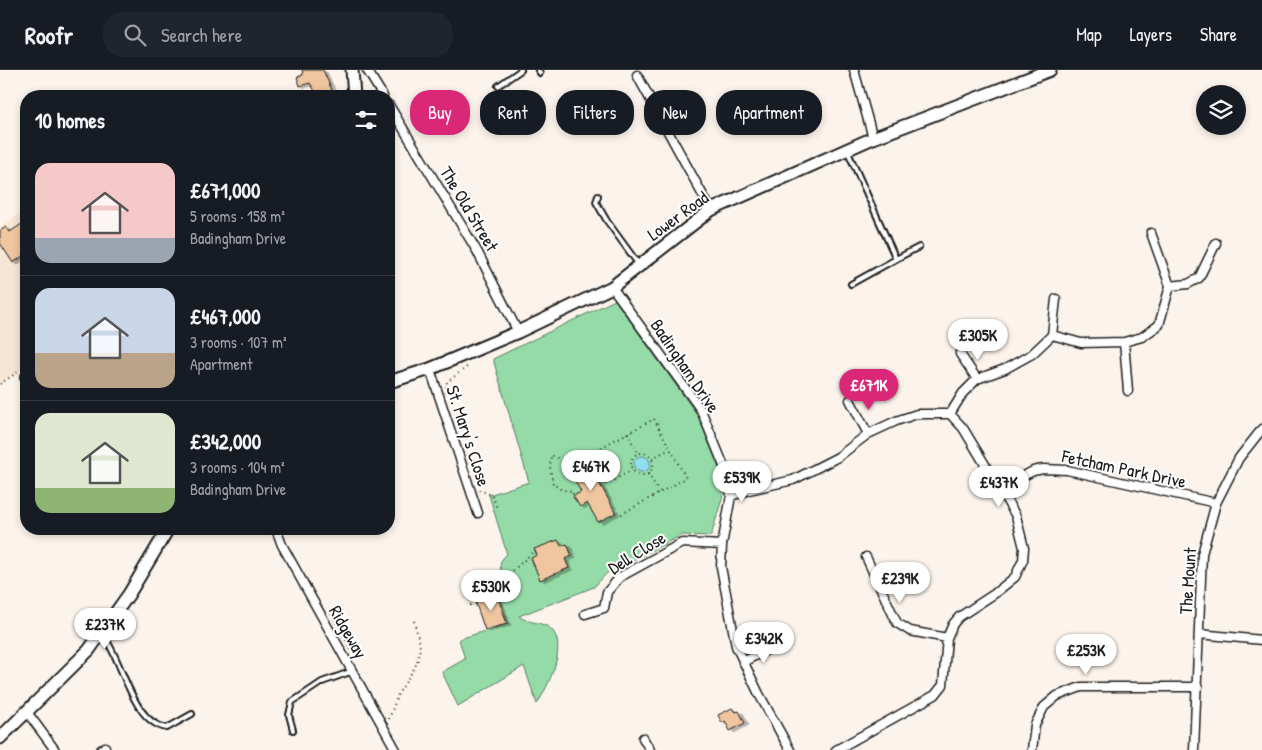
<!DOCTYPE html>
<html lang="en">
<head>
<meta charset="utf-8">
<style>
	body { margin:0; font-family:"Patrick Hand",sans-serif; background:#20242c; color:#f1f3f6; height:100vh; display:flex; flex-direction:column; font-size:19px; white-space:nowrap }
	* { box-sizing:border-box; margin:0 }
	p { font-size:16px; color:#9ea1a6 }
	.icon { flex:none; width:28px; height:28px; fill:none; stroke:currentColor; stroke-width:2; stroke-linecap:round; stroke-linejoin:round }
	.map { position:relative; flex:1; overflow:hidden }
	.side { position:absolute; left:20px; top:20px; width:375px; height:445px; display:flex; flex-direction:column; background:#171b24; border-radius:20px; box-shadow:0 2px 8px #0003 }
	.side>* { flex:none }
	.top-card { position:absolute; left:410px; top:20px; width:475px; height:45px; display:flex; gap:10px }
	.buttons { position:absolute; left:1196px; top:15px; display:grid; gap:10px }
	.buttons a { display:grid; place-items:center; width:50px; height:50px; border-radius:50%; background:#171b24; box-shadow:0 2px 8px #0003; font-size:25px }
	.price { position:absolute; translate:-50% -42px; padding:0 11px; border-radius:18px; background:#fff; color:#222; font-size:16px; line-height:32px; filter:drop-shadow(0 1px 2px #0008) }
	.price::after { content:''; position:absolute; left:50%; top:30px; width:15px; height:11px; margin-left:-8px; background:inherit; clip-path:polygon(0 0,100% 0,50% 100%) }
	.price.selected { background:#db2777; color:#fff }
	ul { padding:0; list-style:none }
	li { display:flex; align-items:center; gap:15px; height:125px; padding:0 15px }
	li+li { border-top:1px solid #363941 }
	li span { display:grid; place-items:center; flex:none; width:140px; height:100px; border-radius:15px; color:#555 }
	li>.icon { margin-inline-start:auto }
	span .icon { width:60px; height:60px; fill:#fffc; stroke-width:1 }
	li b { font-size:21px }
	h2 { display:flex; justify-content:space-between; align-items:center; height:60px; padding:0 15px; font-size:21px }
	.tag { padding:0 18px; border-radius:20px; background:#171b24; box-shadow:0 2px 8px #0003; font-size:18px; line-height:45px }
	.tag.selected { background:#db2777; color:#fff }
	header { display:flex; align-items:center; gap:30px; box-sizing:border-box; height:70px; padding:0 25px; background:#171b24; border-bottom:1px solid #363941 }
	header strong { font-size:24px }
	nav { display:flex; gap:28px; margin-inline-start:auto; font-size:18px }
	.search { width:350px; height:45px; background:#20242c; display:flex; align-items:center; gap:12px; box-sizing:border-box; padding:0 18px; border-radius:20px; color:#9ea1a6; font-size:19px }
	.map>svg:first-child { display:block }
</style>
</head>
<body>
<header>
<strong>Roofr</strong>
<div class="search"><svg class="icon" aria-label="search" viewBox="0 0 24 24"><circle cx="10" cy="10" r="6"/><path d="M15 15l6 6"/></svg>Search here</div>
<nav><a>Map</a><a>Layers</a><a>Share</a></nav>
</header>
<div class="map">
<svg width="1262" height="680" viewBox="0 0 1262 680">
	<defs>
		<filter id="shadow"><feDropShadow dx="4" dy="2" stdDeviation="0" flood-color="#0004"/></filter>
	</defs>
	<rect width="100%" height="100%" fill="#fcf4ec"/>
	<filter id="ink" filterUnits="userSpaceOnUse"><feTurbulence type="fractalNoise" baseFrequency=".02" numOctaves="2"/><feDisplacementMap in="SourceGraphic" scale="10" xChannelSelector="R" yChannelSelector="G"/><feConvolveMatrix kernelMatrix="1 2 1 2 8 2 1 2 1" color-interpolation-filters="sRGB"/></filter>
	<g filter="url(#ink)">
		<!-- built -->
		<path fill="#f8e6d5" d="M 26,139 L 26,297 L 0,313 L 0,158 Z"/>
		<!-- green -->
		<path fill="#95dba8" stroke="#587c62" d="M 615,230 L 698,346 L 719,398 L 723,425 L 711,466 L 682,465 L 607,503 L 594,517 L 519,546 C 528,554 542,551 551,559 C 569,576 547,618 537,634 L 524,596 L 458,636 L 442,602 L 465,589 L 459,569 L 508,554 L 497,517 L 506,515 C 502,501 495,494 507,484 L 489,425 L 529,412 L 493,289 Z"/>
		<!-- water -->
		<path fill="#92def2" stroke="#63909c" d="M634 394a8 8 0 1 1 16 0a8 8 0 1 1-16 0Z"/>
		<!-- building -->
		<path fill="#efc69f" stroke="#1c1c1c" filter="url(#shadow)" d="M 302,0 L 323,0 L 332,20 L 324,26 L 318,26 L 310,13 L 300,16 L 297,7 L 303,5 Z
			M 26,151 L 26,184 L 13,193 L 0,173 L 0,161 L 6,157 L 10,162 Z
			M 587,391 L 616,443 L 598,452 L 587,433 L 580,437 L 573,426 L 581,422 L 569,400 Z
			M 558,470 L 561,476 L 567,474 L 572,486 L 565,489 L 569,498 L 540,510 L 531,488 L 537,485 L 534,479 Z
			M 497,525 L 507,554 L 485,560 L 475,531 Z
			M 732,638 L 736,642 L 739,641 L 745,653 L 730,661 L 725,651 L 722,653 L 718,645 Z"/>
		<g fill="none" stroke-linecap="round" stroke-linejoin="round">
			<defs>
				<path id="lane" d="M 538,0 L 540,3
					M 498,16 L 521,0
					M 848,82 L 896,189 L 851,214
					M 598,126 L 596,132 L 607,151 L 639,195
					M 896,189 L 919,177
					M 26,305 L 23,307 L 26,313
					M 103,565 C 123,590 131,652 167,658 L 192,644
					M 293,660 L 289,645 L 292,632 L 322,612 L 353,601"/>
				<path id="street" d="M 367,0 L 383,26
					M 854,0 L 873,68
					M 637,5 L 711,140
					M 389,35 L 477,181 L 518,262
					M 1170,216 L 1188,214 L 1199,208 L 1216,173
					M 612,217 L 701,340 L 726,401 L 731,426 L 722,475 L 721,497 L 736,576 L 759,624 L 790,680
					M 1052,265 L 1081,273 L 1124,272 L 1142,267 L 1159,255 L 1170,216 L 1151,163
					M 1124,272 L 1128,321
					M 960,284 L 977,309
					M 430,299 L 478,443
					M 850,330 L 868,364
					M 950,344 L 963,323 L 977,309 L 1005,299 L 1032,284 L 1052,265 L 1056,229
					M 1001,418 L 1033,401 L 1043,399 L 1067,400 L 1216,433
					M 731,426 L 749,420 L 793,410 L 838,387 L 868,364 L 896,351 L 917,344 L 950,344 L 963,358 L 1016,446 L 1024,478 L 1023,490 L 1015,507 L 994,524 L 959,547 L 953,554 L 947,568 L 943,615 L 935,625 L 836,680
					M 276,459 L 282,475 L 396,680
					M 866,487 L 897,553 L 910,561 L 947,568
					M 585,544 L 604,538 L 607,522 L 620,507 L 682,473 L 722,475
					M 1199,564 L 1262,570
					M 743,592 L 774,576
					M 27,642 L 55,680
					M 643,668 L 650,680
					M 101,680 L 105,677
					M 1032,680 L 1035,655 L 1044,637 L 1057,626 L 1081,617 L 1198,617
					M 1194,680 L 1202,484 L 1216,433 L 1239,388 L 1262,359"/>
				<path id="secondary" d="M 352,0 L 354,26
					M 389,312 L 430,299 L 518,262 L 612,217 L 711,140 L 873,68 L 1050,0
					M 0,668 L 89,580 L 129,524 L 168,459"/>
			</defs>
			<!-- lane casing -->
			<use href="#lane" stroke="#1c1c1c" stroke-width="8"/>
			<!-- street casing -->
			<use href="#street" stroke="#1c1c1c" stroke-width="11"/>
			<!-- secondary casing -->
			<use href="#secondary" stroke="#1c1c1c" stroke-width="15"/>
			<!-- path -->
			<path stroke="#1c1c1c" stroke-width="2" stroke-dasharray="1 4" stroke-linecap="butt" d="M 0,314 L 18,302
				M 446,318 L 447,312 L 468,296
				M 627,363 L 638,383
				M631 394a11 11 0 1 1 22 0a11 11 0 1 1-22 0Z
				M 652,388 L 670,379
				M 648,404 L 660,423
				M 601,417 L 632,400
				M 479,420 L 492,425 L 497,438
				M 577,432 L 575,432 L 572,421 L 562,420 L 553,414 L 550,397 L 551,385 L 570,394 L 654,349 L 686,408 L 618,446
				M 482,515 L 504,509 L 534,481
				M 470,535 L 476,534
				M 331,544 L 352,581
				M 389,649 L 398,624 L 415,597 L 419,586 L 420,574 L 414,551"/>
			<!-- lane -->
			<use href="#lane" stroke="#fff" stroke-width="4"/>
			<!-- street -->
			<use href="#street" stroke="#fff" stroke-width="8"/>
			<!-- secondary -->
			<use href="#secondary" stroke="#fff" stroke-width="11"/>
		</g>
	</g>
	<g text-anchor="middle" stroke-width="4" stroke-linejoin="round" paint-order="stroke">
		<!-- street labels -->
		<g font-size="18" fill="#1c1c1c" stroke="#fff">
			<text transform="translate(469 139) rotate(59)" y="6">The Old Street</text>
			<text transform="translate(678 146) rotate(-36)" y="6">Lower Road</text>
			<text transform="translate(685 296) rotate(56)" y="6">Badingham Drive</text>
			<text transform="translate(468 366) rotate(72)" y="6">St. Mary's Close</text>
			<text transform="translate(1124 399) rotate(12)" y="6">Fetcham Park Drive</text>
			<text transform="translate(637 483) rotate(-32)" y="6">Dell Close</text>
			<text transform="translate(1188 511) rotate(-86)" y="6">The Mount</text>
			<text transform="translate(348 562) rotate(60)" y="6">Ridgeway</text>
		</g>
	</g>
</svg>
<div class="buttons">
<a><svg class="icon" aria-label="layers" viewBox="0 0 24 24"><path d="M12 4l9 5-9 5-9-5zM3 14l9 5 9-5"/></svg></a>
</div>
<b class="price" style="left:978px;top:291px">£305K</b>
<b class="price selected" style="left:869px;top:341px">£671K</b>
<b class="price" style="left:591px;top:422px">£467K</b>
<b class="price" style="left:742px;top:433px">£539K</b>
<b class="price" style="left:999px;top:438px">£437K</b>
<b class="price" style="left:900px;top:534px">£239K</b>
<b class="price" style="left:491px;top:542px">£530K</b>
<b class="price" style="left:105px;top:580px">£237K</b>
<b class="price" style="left:764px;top:594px">£342K</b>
<b class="price" style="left:1086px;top:606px">£253K</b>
<div class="top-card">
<a class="tag selected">Buy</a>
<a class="tag">Rent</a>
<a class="tag">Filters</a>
<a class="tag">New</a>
<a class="tag">Apartment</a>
</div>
<section class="side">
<h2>10 homes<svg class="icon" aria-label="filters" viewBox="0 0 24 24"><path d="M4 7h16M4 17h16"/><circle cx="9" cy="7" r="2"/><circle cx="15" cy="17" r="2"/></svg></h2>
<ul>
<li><span style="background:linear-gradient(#f6c9c9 75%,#9aa5b1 0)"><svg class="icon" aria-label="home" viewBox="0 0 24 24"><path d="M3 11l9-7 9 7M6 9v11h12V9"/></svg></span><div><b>£671,000</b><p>5 rooms · 158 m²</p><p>Badingham Drive</p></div></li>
<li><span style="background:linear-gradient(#c9d6e8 65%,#b9a48a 0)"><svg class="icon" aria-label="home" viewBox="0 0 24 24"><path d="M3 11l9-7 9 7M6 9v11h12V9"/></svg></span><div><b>£467,000</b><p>3 rooms · 107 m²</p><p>Apartment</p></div></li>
<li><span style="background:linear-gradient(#dfe7d0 75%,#8fb573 0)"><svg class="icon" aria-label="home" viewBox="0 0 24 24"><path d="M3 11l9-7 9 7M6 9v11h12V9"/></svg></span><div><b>£342,000</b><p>3 rooms · 104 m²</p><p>Badingham Drive</p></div></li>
</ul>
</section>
</div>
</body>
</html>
